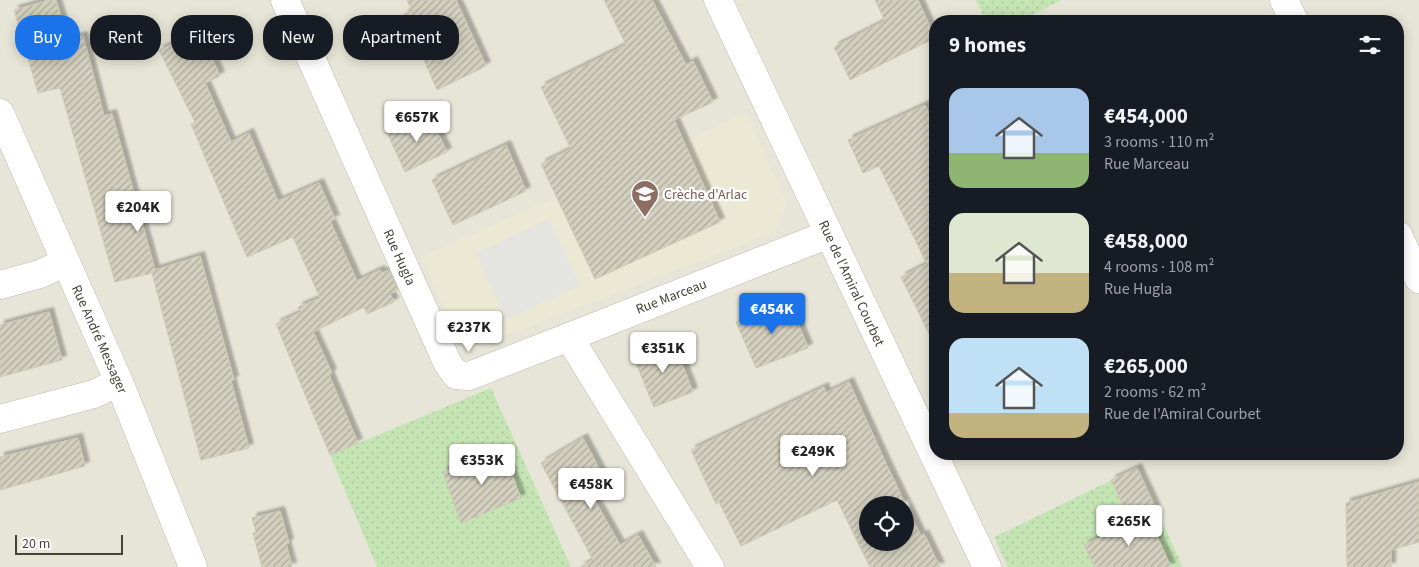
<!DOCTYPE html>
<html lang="en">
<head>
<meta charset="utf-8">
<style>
	body { margin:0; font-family:"Source Sans 3",sans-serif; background:#242831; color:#f1f3f6; height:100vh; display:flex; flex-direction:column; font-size:19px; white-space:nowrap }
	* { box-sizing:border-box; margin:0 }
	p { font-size:16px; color:#9ea1a6 }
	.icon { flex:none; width:28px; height:28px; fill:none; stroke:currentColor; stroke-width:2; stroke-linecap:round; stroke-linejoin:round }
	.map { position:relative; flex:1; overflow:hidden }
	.drawer { position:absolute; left:929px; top:15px; width:475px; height:445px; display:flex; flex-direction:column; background:#171b24; border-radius:20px; box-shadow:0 2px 12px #0003 }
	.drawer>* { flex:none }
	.hud { position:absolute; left:15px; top:15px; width:475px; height:45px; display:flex; gap:10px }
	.controls { position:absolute; left:859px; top:496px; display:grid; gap:10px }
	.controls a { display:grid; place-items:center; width:55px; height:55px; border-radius:50%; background:#171b24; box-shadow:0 2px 12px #0003; font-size:25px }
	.scale { position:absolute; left:15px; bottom:12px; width:108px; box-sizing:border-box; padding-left:5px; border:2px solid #464337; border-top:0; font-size:14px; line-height:18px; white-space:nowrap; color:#464337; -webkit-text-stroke:4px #fff; paint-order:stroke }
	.price { position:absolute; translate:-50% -42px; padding:0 11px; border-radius:5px; background:#fff; color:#222; font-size:16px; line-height:32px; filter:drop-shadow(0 1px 2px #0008) }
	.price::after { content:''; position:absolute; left:50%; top:30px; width:15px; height:11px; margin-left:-8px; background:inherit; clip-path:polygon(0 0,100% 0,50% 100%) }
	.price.current { background:#1a73e8; color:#fff }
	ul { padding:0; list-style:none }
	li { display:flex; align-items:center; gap:15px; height:125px; padding:0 20px }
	li span { display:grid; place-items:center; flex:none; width:140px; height:100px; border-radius:15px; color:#555 }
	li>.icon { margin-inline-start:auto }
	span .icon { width:60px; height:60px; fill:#fffc; stroke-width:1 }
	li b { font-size:21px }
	h2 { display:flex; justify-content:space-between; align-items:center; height:60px; padding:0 20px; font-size:21px }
	.pill { padding:0 18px; border-radius:20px; background:#171b24; box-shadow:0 2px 12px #0003; font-size:18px; line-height:45px }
	.pill.current { background:#1a73e8; color:#fff }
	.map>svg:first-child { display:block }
</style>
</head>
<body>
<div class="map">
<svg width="1419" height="567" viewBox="0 0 1419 567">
	<defs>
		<pattern id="garden-dots" width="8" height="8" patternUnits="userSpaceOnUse" patternTransform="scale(1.25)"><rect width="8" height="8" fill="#c5e4b4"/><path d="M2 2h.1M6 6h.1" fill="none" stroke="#abc59b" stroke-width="1.8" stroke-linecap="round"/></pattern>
		<pattern id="building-hatch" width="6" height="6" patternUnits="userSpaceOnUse" patternTransform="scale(1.25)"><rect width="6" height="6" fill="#d4d0bf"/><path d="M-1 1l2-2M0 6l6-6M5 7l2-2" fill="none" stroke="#aeaa9c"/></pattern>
		<filter id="shadow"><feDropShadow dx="4.5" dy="-4.5" stdDeviation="1" flood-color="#0004"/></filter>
	</defs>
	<rect width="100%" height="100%" fill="#f3f2e8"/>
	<!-- residential -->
	<path fill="#e6e5d7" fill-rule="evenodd" d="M 0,0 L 1419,0 L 1419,567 L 0,567 ZM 935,21 L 1398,21 L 1398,454 L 935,454 ZM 868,505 L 905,505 L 905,542 L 868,542 Z"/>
	<!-- education -->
	<path fill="#ebe9d3" d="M 746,113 L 787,203 L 775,232 L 472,349 L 461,345 L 421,257 Z"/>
	<!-- garden -->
	<path fill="url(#garden-dots)" d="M 976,0 L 1062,0 L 1020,21 L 986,21 Z
		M 491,388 L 571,567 L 377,567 L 330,455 Z
		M 1137,468 L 1183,567 L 1008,567 L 994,537 Z"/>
	<!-- parking -->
	<path fill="#e4e4e0" d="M 549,219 L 580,285 L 506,320 L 476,253 Z"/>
	<!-- building -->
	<path fill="url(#building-hatch)" stroke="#cec9b2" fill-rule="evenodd" filter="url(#shadow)" d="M 49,0 L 56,0 L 68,40 L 83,36 L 104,116 L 112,114 L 155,270 L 200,256 L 234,380 L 231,381 L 249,448 L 201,460 L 152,273 L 115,282 L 60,88 L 38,93 L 14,10 Z
		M 407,0 L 456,0 L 486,66 L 437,90 L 404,14 L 412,11 Z
		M 604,0 L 652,0 L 686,65 L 693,61 L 713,102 L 674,120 L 720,222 L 595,279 L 541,164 L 571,149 L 541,87 L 626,45 Z
		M 875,0 L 918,0 L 935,38 L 850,80 L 834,47 L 885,21 Z
		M 200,31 L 220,76 L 205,83 L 231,142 L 249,133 L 278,201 L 319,183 L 335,219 L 330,221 L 357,281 L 380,270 L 382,273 L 389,270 L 398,290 L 390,294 L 394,302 L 367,314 L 364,307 L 313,332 L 332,373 L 329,375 L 358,443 L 330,455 L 276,324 L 301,312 L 298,307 L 320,298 L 293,237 L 247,257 L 191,124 L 195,122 L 159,50 Z
		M 925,105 L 935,127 L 935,346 L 901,277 L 927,264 L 879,166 L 863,173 L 848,140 Z
		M 428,113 L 447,152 L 405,172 L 387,133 Z
		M 506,145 L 526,191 L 453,225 L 432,180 Z
		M 789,301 L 808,348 L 756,368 L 736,322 Z
		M 49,312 L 62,360 L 0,377 L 0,325 Z
		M 674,343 L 693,392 L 654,407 L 633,356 L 661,344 L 662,346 Z
		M 849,382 L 889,470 L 921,536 L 924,534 L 940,567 L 870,567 L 837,500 L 741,546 L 719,502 L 716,504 L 691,450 L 824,387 L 826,393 ZM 868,505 L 905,505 L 905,542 L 868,542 Z
		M 78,438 L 85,466 L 0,490 L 0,457 Z
		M 583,438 L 603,476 L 586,485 L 620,545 L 638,535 L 656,567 L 580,567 L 593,560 L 541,463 Z
		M 502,449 L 521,498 L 461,523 L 443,472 Z
		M 1137,468 L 1156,509 L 1131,522 L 1111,480 Z
		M 1419,482 L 1419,542 L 1391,550 L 1391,567 L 1347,567 L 1346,503 Z
		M 280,511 L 289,543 L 286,544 L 292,567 L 262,567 L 253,533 L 256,533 L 252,518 Z
		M 1147,515 L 1171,567 L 1095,567 L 1084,545 Z"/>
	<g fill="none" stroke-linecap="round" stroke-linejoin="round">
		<defs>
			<path id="minor" d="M 285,0 L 447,362 L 456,375 L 469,376 L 569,337 L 710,567
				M 718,0 L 987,567
				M 1284,0 L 1294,21
				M 0,113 L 119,382 L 193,567
				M 1398,235 L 1419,279
				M 0,285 L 40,274 L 66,262
				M 569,337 L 829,234
				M 0,419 L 94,394 L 119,382"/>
		</defs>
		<!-- minor casing -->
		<use href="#minor" stroke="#bebbac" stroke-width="29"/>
		<!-- minor -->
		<use href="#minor" stroke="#fff" stroke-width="28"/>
	</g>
	<!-- icons -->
	<defs>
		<symbol id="school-pin" viewBox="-11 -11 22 30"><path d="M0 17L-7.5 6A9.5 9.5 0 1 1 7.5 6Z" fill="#8d6e63" stroke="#fff"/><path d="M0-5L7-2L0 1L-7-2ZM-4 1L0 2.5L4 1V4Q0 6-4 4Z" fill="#fff"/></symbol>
	</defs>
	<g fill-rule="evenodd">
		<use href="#school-pin" x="629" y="178" width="32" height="43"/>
	</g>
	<g text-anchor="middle" stroke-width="4.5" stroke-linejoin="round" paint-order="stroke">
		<!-- education labels -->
		<g font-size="14" fill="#785e54" stroke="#fff" text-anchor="start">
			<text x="664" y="199">Crèche d'Arlac</text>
		</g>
		<!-- street labels -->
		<g font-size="14" fill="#464337" stroke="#fff">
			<text transform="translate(400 257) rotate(66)" y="5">Rue Hugla</text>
			<text transform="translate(852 283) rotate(65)" y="5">Rue de l'Amiral Courbet</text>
			<text transform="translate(671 296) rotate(-21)" y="5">Rue Marceau</text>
			<text transform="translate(100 339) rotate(66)" y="5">Rue André Messager</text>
		</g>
	</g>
</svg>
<div class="controls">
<a><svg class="icon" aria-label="locate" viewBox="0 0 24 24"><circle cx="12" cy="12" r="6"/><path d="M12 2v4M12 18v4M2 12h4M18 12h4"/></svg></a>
</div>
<div class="scale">20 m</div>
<b class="price" style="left:417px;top:143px">€657K</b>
<b class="price" style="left:138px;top:233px">€204K</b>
<b class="price current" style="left:772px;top:335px">€454K</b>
<b class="price" style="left:469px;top:353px">€237K</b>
<b class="price" style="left:663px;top:374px">€351K</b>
<b class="price" style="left:813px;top:477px">€249K</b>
<b class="price" style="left:482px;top:486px">€353K</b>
<b class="price" style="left:591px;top:510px">€458K</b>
<b class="price" style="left:1129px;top:547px">€265K</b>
<div class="hud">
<a class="pill current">Buy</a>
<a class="pill">Rent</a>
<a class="pill">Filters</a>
<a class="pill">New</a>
<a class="pill">Apartment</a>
</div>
<section class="drawer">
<h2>9 homes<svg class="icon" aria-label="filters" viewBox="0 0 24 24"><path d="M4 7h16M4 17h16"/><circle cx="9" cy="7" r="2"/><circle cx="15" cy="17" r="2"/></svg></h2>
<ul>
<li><span style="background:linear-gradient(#a9c7e8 65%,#8fb573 0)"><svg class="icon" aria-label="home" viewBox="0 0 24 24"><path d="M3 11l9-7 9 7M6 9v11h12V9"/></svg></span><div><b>€454,000</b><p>3 rooms · 110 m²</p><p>Rue Marceau</p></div></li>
<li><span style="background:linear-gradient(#dfe7d0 60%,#c2b280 0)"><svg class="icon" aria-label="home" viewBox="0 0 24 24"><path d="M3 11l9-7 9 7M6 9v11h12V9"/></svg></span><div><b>€458,000</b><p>4 rooms · 108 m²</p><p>Rue Hugla</p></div></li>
<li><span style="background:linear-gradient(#bfe0f5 75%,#c2b280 0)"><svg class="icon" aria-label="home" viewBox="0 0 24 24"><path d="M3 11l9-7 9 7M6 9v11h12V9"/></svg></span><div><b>€265,000</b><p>2 rooms · 62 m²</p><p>Rue de l'Amiral Courbet</p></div></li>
</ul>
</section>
</div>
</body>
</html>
